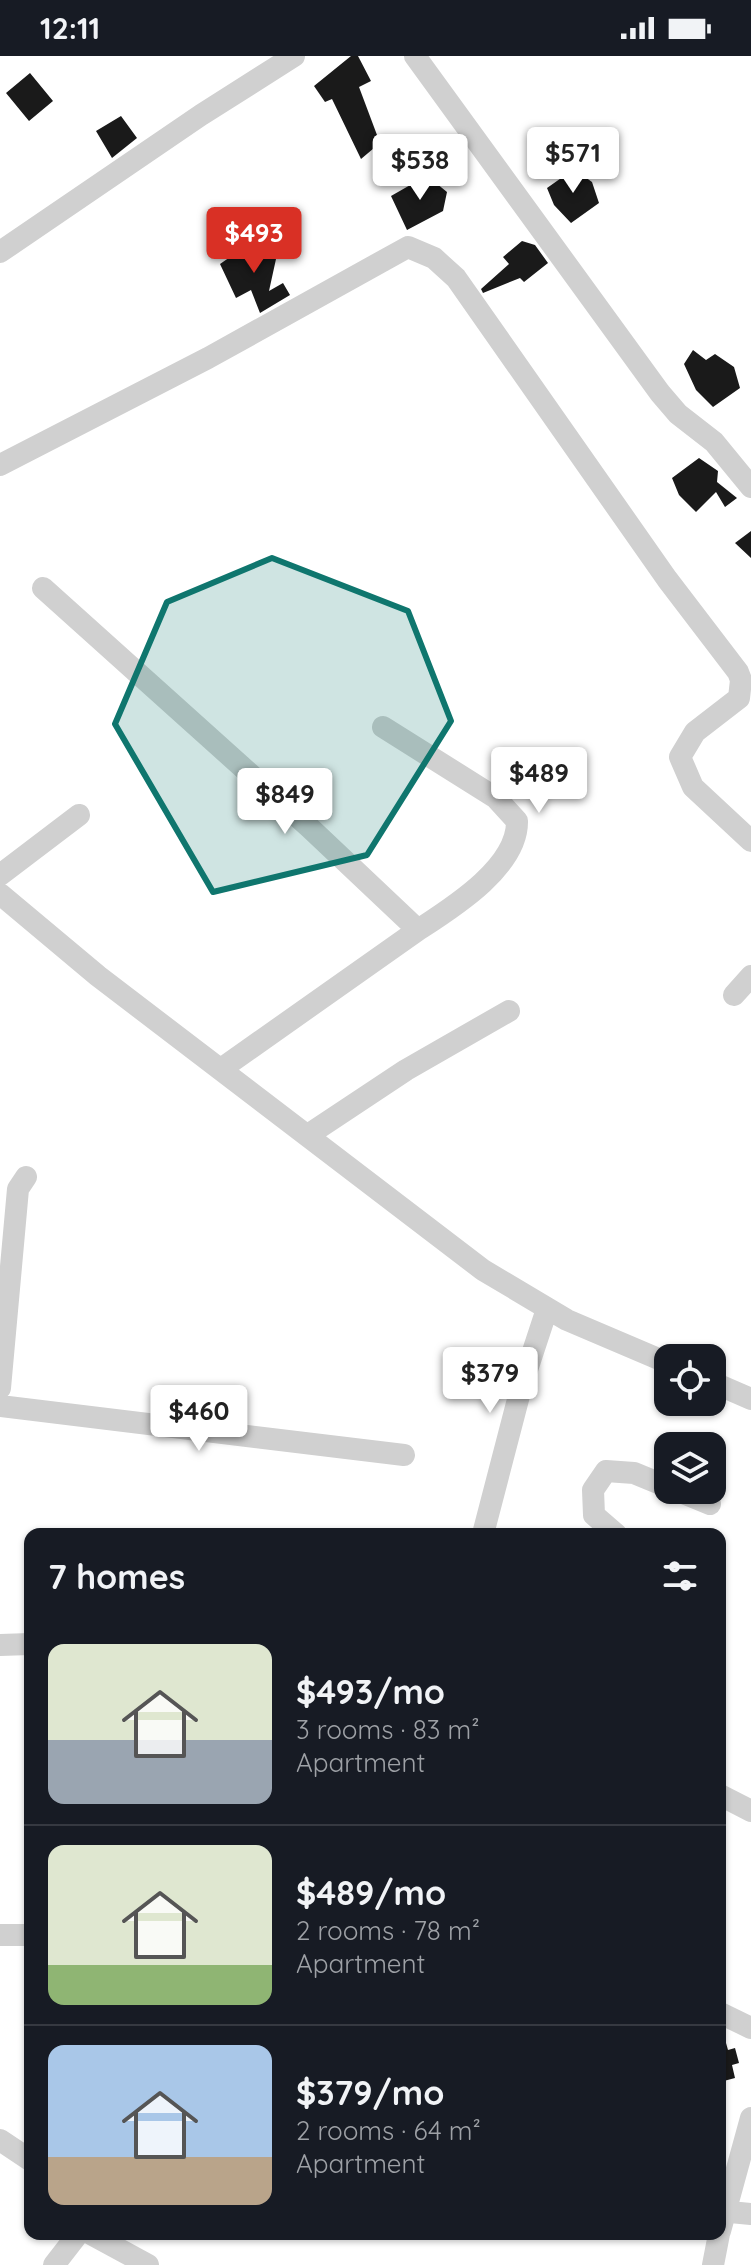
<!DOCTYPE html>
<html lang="en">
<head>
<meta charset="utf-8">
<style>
	body { margin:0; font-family:Quicksand,sans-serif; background:#242831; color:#f1f3f6; height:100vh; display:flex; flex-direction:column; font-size:30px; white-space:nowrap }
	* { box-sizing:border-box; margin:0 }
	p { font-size:26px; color:#9ea1a6 }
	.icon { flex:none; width:44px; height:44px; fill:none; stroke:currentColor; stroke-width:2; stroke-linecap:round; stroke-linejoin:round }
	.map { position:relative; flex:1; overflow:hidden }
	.drawer { position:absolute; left:24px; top:1472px; width:702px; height:712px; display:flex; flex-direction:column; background:#171b24; border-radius:16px; box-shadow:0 2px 6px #0004 }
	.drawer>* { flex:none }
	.buttons { position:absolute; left:654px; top:1288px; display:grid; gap:16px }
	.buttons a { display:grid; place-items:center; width:72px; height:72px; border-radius:16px; background:#171b24; box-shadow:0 2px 6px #0004; font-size:40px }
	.price { position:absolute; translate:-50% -68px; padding:0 18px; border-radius:8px; background:#fff; color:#222; font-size:26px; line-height:52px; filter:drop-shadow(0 2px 4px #0008) }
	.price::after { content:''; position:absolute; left:50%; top:48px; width:24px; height:18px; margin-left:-12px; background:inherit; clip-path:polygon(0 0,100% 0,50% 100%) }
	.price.selected { background:#d93025; color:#fff }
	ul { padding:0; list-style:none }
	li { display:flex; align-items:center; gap:24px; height:200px; padding:0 24px }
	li+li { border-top:2px solid #363941 }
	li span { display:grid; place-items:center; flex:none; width:224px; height:160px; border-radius:16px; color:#555 }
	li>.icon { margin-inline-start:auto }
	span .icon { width:96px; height:96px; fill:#fffc; stroke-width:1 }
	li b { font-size:34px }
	h2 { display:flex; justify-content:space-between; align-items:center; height:96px; padding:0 24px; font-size:34px }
	.status { display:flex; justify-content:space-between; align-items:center; height:56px; padding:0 40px; background:#171b24; direction:ltr }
	.status svg { height:22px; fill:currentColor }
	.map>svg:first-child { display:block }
</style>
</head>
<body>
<div class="status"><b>12:11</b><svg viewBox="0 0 49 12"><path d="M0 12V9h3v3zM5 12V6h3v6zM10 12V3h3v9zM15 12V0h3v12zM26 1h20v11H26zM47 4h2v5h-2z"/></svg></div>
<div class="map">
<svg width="751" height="2209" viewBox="0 0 751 2209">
	<rect width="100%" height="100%" fill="#fff"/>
	<!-- building -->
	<path fill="#1a1a1a" d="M 351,0 L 358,0 L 371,25 L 359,31 L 380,87 L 361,103 L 332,43 L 325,46 L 314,30 Z
		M 30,17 L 53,45 L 29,65 L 6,37 Z
		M 121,60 L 137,82 L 112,102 L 96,75 Z
		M 574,113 L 592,126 L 599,147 L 571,167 L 554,149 L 547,132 Z
		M 431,123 L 447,136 L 443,155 L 407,174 L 391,140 L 419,124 Z
		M 259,181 L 276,203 L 269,235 L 283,227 L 290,239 L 260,257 L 251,234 L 236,242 L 220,208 Z
		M 522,185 L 535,189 L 548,207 L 524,226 L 520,222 L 483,237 L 481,233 L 509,208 L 503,201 Z
		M 693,294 L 706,304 L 715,298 L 734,311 L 740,332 L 713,351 L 696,334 L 684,308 Z
		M 699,402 L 718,415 L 717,426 L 737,442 L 725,451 L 716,436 L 696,456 L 679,439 L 672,422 Z
		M 751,475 L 751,502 L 735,487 Z
		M 724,1980 L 728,1994 L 735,1992 L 739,2007 L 732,2009 L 735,2022 L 720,2026 L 720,1981 Z"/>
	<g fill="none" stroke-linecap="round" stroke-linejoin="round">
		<!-- minor -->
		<path stroke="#d0d0d0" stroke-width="22" d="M 415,0 L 660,337 L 678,358 L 714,386 L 751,431
			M 0,196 L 201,59 L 294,0
			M 0,409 L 208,302 L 408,191 L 434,202 L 456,222 L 667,523 L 738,616 L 741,624 L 739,642 L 695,676 L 680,701 L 693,731 L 751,785
			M 43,532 L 309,771 L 418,874 L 221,1013
			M 383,671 L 496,742 L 517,765 C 518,811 452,852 418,874
			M 0,819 L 79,759
			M 0,838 L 98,920 L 483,1214 L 567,1264 L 668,1307
			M 734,939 L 751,920
			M 308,1079 L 406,1014 L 509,955
			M 712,1326 L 751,1343
			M 0,1332 L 18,1133 L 26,1121
			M 0,1350 L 404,1399
			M 676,1434 L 710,1448
			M 483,1478 L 521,1332 L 547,1253
			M 616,1478 L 594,1459 L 593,1434 L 606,1415 L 634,1417 L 668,1431
			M 0,1589 L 30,1588
			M 720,1739 L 751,1755
			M 0,1879 L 30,1879
			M 720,1957 L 751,1972
			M 0,2084 L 30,2104
			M 720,2155 L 751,2158
			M 720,2175 L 751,2062
			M 91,2178 L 148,2209
			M 54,2209 L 78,2178
			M 713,2209 L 719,2178"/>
	</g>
	<!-- marked area -->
	<path fill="#0f766e" fill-opacity="0.2" stroke="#0f766e" stroke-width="6" stroke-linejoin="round" d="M 272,502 L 408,555 L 451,665 L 367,799 L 213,836 L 115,668 L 167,546 Z"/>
</svg>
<div class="buttons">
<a><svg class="icon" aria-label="locate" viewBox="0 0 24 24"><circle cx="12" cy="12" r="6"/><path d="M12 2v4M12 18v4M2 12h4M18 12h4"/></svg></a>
<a><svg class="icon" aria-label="layers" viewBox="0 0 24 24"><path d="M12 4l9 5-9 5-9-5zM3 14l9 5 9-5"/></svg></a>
</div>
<b class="price" style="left:573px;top:139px">$571</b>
<b class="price" style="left:420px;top:146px">$538</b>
<b class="price selected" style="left:254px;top:219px">$493</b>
<b class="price" style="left:539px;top:759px">$489</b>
<b class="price" style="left:285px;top:780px">$849</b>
<b class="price" style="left:490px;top:1359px">$379</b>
<b class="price" style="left:199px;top:1397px">$460</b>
<section class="drawer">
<h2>7 homes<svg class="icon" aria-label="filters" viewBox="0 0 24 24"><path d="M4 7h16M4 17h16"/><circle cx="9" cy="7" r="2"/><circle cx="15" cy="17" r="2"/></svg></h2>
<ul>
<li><span style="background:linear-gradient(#dfe7d0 60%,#9aa5b1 0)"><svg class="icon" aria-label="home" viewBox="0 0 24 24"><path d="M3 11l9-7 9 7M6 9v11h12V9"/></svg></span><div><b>$493/mo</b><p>3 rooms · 83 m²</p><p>Apartment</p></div></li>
<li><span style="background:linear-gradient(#dfe7d0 75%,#8fb573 0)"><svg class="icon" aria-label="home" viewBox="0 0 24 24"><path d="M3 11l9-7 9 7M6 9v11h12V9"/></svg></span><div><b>$489/mo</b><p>2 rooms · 78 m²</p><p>Apartment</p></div></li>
<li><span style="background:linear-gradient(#a9c7e8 70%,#b9a48a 0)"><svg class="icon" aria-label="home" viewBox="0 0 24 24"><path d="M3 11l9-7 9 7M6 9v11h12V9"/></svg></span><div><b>$379/mo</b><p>2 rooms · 64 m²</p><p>Apartment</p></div></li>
</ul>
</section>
</div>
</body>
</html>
